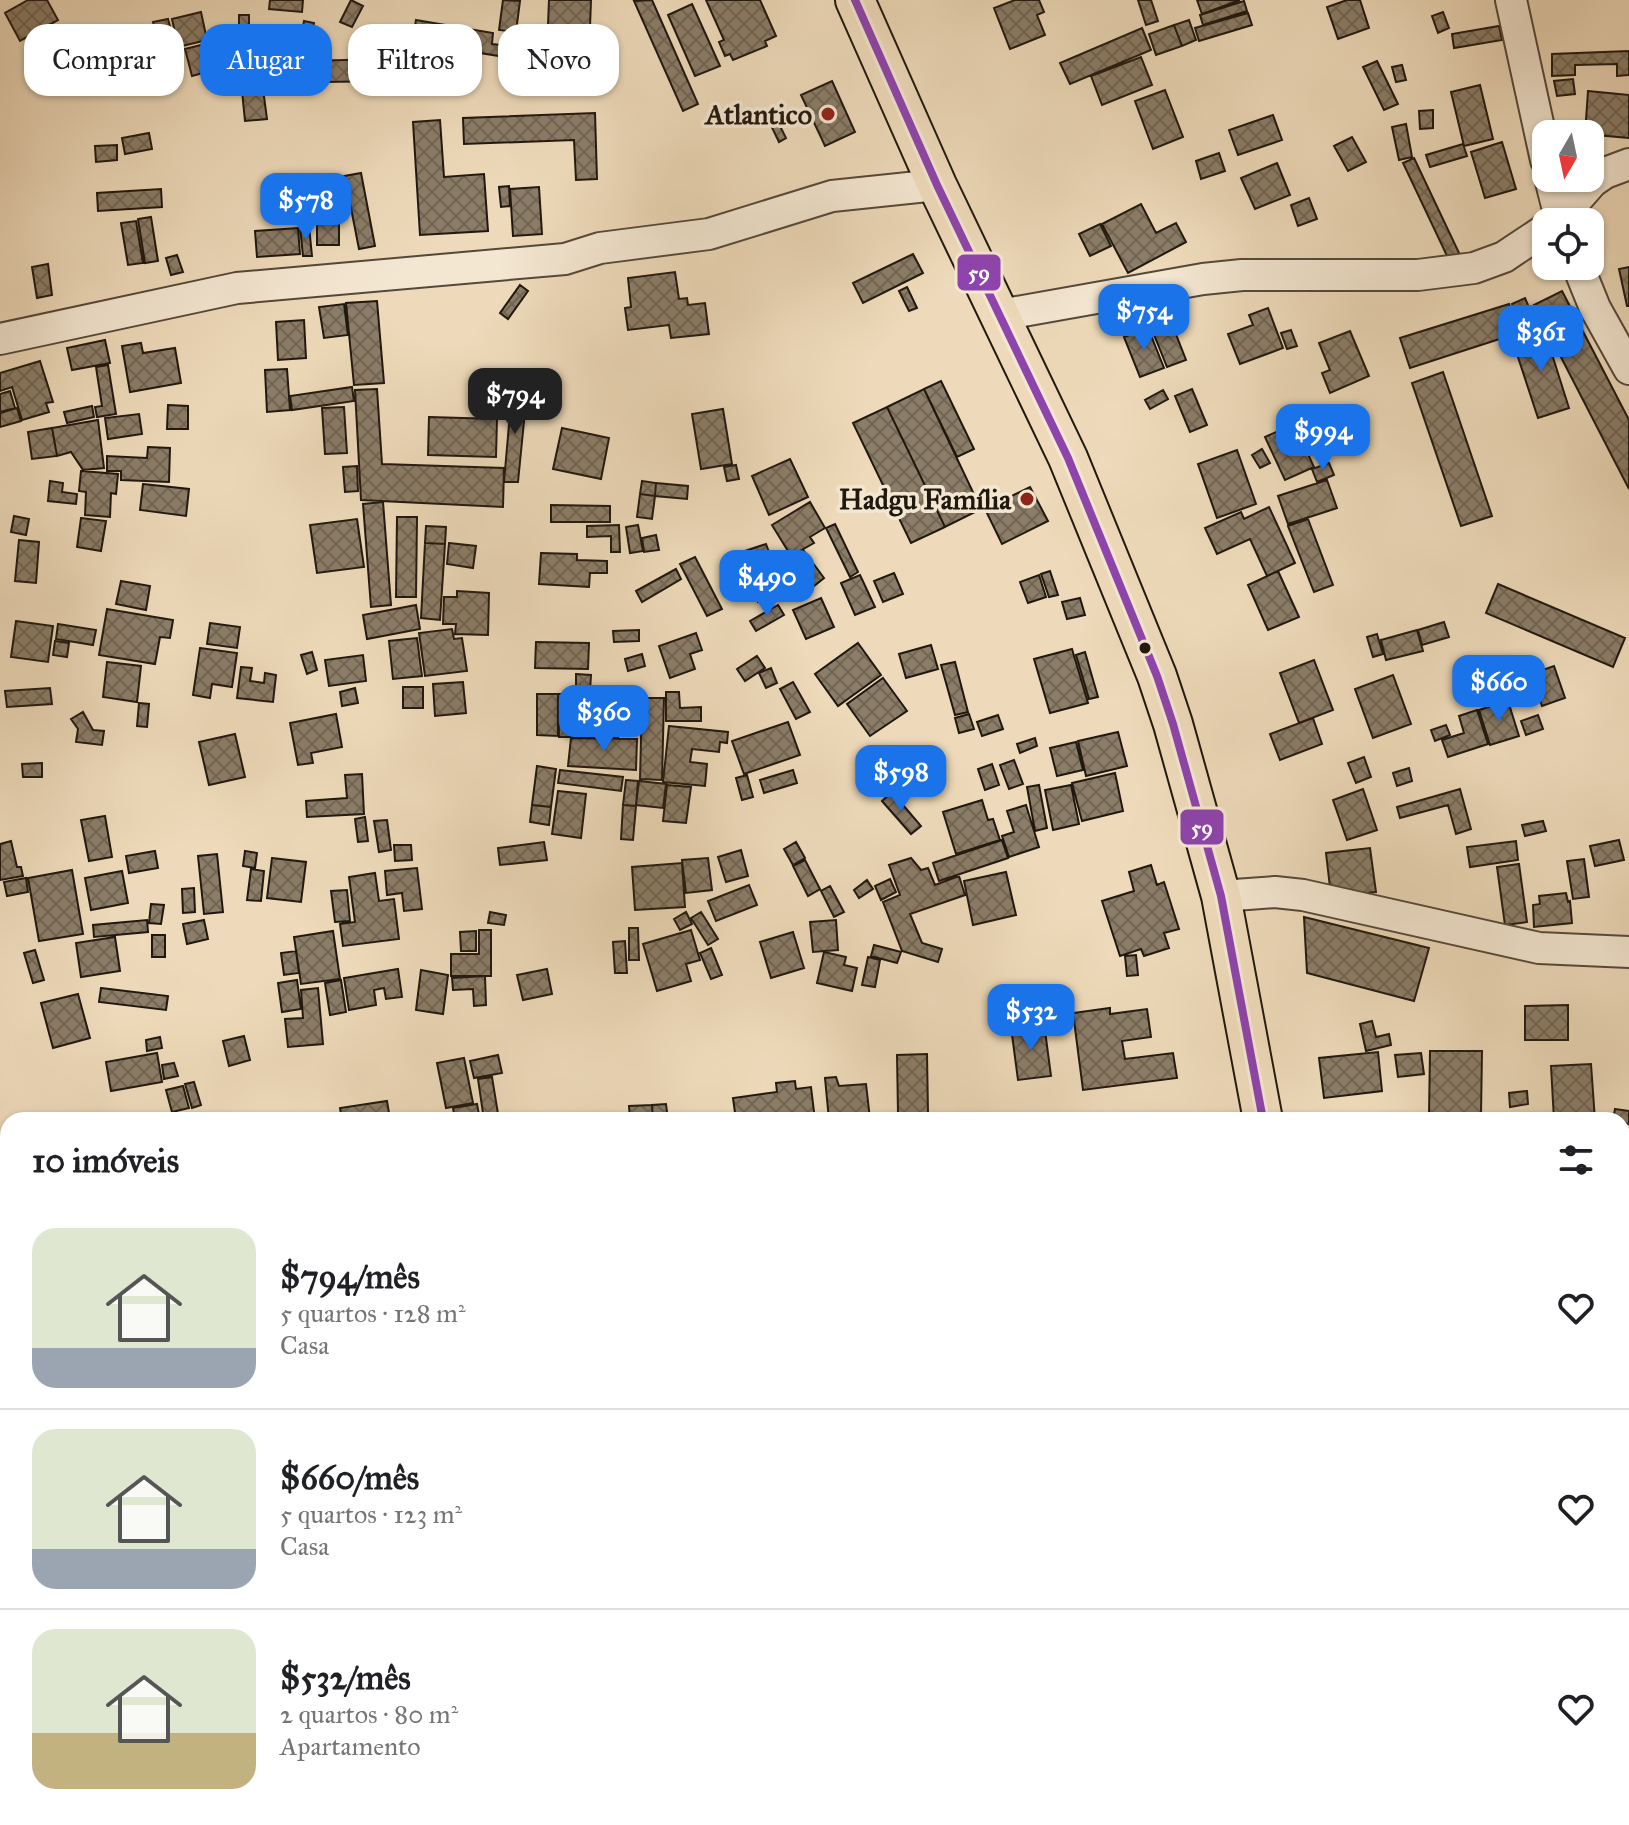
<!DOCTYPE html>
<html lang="pt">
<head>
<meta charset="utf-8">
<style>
	body { margin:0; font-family:"IM FELL Great Primer",serif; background:#f6f6f6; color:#202124; height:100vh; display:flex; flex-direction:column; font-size:30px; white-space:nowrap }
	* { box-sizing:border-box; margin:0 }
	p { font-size:26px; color:#757577 }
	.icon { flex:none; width:44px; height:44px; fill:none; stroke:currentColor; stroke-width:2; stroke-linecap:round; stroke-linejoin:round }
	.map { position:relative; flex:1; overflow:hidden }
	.sheet { position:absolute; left:0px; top:1112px; width:1630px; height:714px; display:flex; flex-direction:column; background:#fff; border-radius:24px 24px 0 0; box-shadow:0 2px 6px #0004 }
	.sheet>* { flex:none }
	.top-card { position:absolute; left:24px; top:24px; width:800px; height:72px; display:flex; gap:16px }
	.needle { width:52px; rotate:189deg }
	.tools { position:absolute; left:1532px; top:120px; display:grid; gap:16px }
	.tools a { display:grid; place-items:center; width:72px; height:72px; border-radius:16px; background:#fff; box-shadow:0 2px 6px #0004; font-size:40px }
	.price { position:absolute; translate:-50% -68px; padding:0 18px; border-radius:16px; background:#1a73e8; color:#fff; font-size:26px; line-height:52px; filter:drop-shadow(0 2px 4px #0008) }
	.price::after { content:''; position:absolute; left:50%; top:48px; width:24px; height:18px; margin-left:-12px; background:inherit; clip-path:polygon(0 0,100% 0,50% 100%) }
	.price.selected { background:#222; color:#fff }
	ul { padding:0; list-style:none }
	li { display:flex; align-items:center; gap:24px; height:200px; padding:0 32px }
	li+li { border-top:2px solid #e0e0e0 }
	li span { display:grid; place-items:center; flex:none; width:224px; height:160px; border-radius:24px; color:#555 }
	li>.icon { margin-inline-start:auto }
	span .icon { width:96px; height:96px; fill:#fffc; stroke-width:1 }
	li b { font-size:34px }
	h2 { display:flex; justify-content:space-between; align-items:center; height:96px; padding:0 32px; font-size:34px }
	.chip { padding:0 28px; border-radius:24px; background:#fff; box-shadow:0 2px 6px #0004; font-size:28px; line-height:72px }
	.chip.selected { background:#1a73e8; color:#fff }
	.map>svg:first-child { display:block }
</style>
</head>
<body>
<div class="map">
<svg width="1629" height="1825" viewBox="0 0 1629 1825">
	<defs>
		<pattern id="building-cross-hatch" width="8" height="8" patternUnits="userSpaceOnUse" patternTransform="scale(2)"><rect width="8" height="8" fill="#8b7d68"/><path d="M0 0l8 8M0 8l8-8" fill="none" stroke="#716554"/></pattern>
	</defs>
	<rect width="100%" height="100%" fill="#eedaba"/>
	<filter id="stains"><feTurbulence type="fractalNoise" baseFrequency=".0025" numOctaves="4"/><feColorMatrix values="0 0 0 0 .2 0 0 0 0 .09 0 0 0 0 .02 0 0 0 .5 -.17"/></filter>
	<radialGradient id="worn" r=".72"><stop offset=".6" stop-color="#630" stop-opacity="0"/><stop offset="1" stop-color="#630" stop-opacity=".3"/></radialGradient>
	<!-- park -->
	<path fill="#cbb99d" stroke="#766856" stroke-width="2" d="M 1622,1677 L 1629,1677 L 1629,1825 L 1417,1825 L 1416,1818 L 1622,1818 Z"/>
	<!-- building -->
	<path fill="url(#building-cross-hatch)" stroke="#20180f" stroke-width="2" d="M 28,0 L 47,0 L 58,20 L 20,41 L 5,13 Z
		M 270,0 L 303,0 L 302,12 L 269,9 Z
		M 351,0 L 363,6 L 352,27 L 340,22 Z
		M 503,0 L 520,1 L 516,32 L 499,30 Z
		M 549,0 L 591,0 L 590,27 L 548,25 Z
		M 652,0 L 698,104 L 683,111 L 634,1 Z
		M 706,0 L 760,0 L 776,36 L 765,41 L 767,46 L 733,60 L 730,54 L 725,56 L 719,42 L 724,40 Z
		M 1015,0 L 1039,0 L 1044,12 L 1037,15 L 1045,35 L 1010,49 L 994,8 Z
		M 1138,0 L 1151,0 L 1158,21 L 1146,25 Z
		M 1197,0 L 1240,0 L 1202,14 Z
		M 1347,0 L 1360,0 L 1369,28 L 1338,39 L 1327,7 Z
		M 1244,1 L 1247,11 L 1203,25 L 1200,15 Z
		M 692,4 L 720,66 L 695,76 L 668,15 Z
		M 201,12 L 207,40 L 178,47 L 172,19 Z
		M 1443,12 L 1449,28 L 1438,33 L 1432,16 Z
		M 1248,13 L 1252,25 L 1199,41 L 1195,28 Z
		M 239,15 L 249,15 L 249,35 L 239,35 Z
		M 168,19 L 175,45 L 160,49 L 153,22 Z
		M 416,20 L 493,33 L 492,44 L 501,45 L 499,56 L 423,44 L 422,53 L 411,50 Z
		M 1189,20 L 1196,40 L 1182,46 L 1174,25 Z
		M 304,21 L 314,23 L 312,33 L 324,35 L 320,54 L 299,51 Z
		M 1174,25 L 1182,46 L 1156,55 L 1149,34 Z
		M 1499,26 L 1502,40 L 1454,48 L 1452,34 Z
		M 1142,28 L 1151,50 L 1070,84 L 1060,63 Z
		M 221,40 L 229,66 L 192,76 L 185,49 Z
		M 258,45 L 261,74 L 249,75 L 246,47 Z
		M 1629,51 L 1629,75 L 1617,76 L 1617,64 L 1575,65 L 1575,75 L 1552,76 L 1552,54 Z
		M 1141,57 L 1152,85 L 1102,105 L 1091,76 Z
		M 382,59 L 383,81 L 270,83 L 269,62 Z
		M 1377,61 L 1398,104 L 1384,110 L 1363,67 Z
		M 84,62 L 88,74 L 73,78 L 69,66 Z
		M 1402,65 L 1406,80 L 1396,82 L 1392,67 Z
		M 69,66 L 73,78 L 56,83 L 53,72 Z
		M 1573,79 L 1575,94 L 1557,96 L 1554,81 Z
		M 832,81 L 855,132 L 825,146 L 801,95 Z
		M 1480,85 L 1493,139 L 1464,146 L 1451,92 Z
		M 263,89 L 267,119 L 245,121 L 242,91 Z
		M 1165,90 L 1183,137 L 1153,149 L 1135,101 Z
		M 1588,91 L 1629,95 L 1629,138 L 1585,134 Z
		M 772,110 L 786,138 L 779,142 L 765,113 Z
		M 1433,110 L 1433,128 L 1420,129 L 1419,111 Z
		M 595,113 L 597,179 L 576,180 L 574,140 L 464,144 L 463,118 Z
		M 1273,115 L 1282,140 L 1238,155 L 1229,130 Z
		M 440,120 L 444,177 L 484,174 L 488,231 L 420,235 L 413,122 Z
		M 1406,124 L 1412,157 L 1399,160 L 1392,127 Z
		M 149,133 L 152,149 L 125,154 L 122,138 Z
		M 1352,137 L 1366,162 L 1348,171 L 1334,146 Z
		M 1502,142 L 1516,189 L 1485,198 L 1471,152 Z
		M 1463,144 L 1467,156 L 1430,167 L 1426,155 Z
		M 117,145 L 117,160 L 96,162 L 95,146 Z
		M 1219,153 L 1225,171 L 1201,179 L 1196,161 Z
		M 1414,158 L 1460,255 L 1449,260 L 1403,163 Z
		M 1277,163 L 1290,195 L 1255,209 L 1241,178 Z
		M 361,173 L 375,246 L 359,249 L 348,193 L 276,206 L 273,189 Z
		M 509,186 L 510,206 L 501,207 L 499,187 Z
		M 539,187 L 542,234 L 513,236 L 510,189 Z
		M 161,189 L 162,207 L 98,211 L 97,193 Z
		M 1309,198 L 1317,219 L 1298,226 L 1291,205 Z
		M 1141,204 L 1156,233 L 1176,223 L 1186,242 L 1128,273 L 1102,224 Z
		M 317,205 L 339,205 L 339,245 L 317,245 Z
		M 151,217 L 158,261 L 145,263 L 138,219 Z
		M 136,221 L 143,263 L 128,265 L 121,223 Z
		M 1100,224 L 1111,246 L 1090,256 L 1079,234 Z
		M 309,226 L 312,256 L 303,256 L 300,227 Z
		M 298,228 L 300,254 L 257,257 L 255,231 Z
		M 913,254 L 923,273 L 863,303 L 853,283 Z
		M 177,255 L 183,272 L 171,275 L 166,258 Z
		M 48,264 L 52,295 L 37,298 L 32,267 Z
		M 1629,267 L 1629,306 L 1627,306 L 1619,269 Z
		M 675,272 L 679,299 L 687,298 L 688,305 L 705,303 L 709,334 L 671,338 L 669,325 L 628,330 L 625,308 L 631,307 L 628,278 Z
		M 520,285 L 528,291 L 508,319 L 500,313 Z
		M 907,287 L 917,308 L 909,311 L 899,291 Z
		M 1562,291 L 1629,420 L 1629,489 L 1534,305 Z
		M 1525,298 L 1533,317 L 1520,323 L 1512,304 Z
		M 377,301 L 384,383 L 354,385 L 346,303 Z
		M 344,304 L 348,335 L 324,338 L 319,307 Z
		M 1509,304 L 1518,333 L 1410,368 L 1400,338 Z
		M 1268,308 L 1283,348 L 1240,364 L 1228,334 L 1253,325 L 1249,315 Z
		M 1170,319 L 1186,360 L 1167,367 L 1151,327 Z
		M 304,320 L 306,358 L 278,360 L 276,322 Z
		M 1148,328 L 1164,368 L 1140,377 L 1124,337 Z
		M 1544,329 L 1569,408 L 1538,418 L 1512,339 Z
		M 1291,330 L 1297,346 L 1287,349 L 1281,333 Z
		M 1350,331 L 1369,376 L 1330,393 L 1322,373 L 1330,370 L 1319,343 Z
		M 105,340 L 110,363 L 72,370 L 67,348 Z
		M 141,343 L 143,353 L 175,348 L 181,383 L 130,392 L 122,346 Z
		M 40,361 L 53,402 L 46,403 L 49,412 L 22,420 L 12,387 L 0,391 L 0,373 Z
		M 108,365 L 116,414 L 97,417 L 95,407 L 102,406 L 96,367 Z
		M 287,369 L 290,410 L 267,412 L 265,370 Z
		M 1443,372 L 1492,516 L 1461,526 L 1412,383 Z
		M 941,381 L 974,449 L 957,457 L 924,389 Z
		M 352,387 L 354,401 L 292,410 L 290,396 Z
		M 377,389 L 382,464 L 504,468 L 503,507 L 361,500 L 355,390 Z
		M 924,389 L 981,509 L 945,527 L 887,407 Z
		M 1192,389 L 1207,425 L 1190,432 L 1175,396 Z
		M 512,390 L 527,391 L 518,482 L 504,482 Z
		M 1163,390 L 1168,399 L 1150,409 L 1145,400 Z
		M 10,391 L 15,408 L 0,412 L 0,394 Z
		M 168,405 L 188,406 L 188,429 L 167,429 Z
		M 92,406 L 94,417 L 67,423 L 64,412 Z
		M 344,407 L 347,453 L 325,454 L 322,408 Z
		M 887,407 L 945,527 L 911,543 L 853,423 Z
		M 17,408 L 21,421 L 0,427 L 0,413 Z
		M 723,409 L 732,464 L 701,469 L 692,414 Z
		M 139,414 L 142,434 L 108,439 L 105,418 Z
		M 429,417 L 497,419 L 496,457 L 428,455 Z
		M 98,420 L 104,468 L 83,470 L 71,452 L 57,456 L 52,428 Z
		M 1294,424 L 1314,467 L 1285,480 L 1265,437 Z
		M 52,428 L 57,456 L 32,459 L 28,432 Z
		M 562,428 L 609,438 L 601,479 L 553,469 Z
		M 148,447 L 170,448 L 169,482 L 121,480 L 121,471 L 107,471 L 107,456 L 147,458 Z
		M 1262,449 L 1270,463 L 1260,468 L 1252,455 Z
		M 1237,450 L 1256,504 L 1217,518 L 1198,464 Z
		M 790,459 L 808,497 L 769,515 L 752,476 Z
		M 1329,463 L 1334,475 L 1317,482 L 1312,469 Z
		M 736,465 L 739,479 L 727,481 L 724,467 Z
		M 357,466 L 358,491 L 345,492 L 343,467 Z
		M 81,471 L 118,474 L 116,494 L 111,493 L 110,517 L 85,515 L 86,492 L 79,491 Z
		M 1327,480 L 1337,508 L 1288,524 L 1278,496 Z
		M 50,481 L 63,483 L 62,492 L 77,494 L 76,504 L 48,501 Z
		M 642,481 L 656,483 L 655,496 L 640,494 Z
		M 656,483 L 688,486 L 687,499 L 655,496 Z
		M 143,484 L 189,489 L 186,516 L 140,510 Z
		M 1030,487 L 1048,521 L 1002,544 L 985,509 Z
		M 640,494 L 655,496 L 652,519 L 637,517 Z
		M 383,502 L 391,605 L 371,607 L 363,504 Z
		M 810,502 L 825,528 L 810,537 L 814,543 L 791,556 L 772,525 Z
		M 551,505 L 610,506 L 610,522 L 551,522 Z
		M 1269,507 L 1295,563 L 1267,576 L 1250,539 L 1217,554 L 1205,528 L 1241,512 L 1244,519 Z
		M 14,516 L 29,519 L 26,535 L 11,532 Z
		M 397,517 L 417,517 L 416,597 L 396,597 Z
		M 81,518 L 106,521 L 101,551 L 77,547 Z
		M 357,519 L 364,567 L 317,573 L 310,525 Z
		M 1308,519 L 1333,585 L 1314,592 L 1288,526 Z
		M 835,524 L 858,572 L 850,577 L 826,528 Z
		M 619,525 L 620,552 L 611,552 L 611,536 L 587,537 L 587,526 Z
		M 638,525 L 643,551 L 630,553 L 626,527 Z
		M 426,526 L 446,527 L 445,544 L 425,543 Z
		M 656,535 L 659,550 L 644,552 L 642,538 Z
		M 19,540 L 39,542 L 36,583 L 15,581 Z
		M 425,543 L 445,544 L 440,620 L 421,618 Z
		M 449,543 L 476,546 L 473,568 L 447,564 Z
		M 766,544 L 772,560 L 735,572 L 730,556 Z
		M 804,551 L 824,578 L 814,586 L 794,558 Z
		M 541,553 L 577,554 L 577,560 L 607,561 L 607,573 L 590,573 L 589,587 L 539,584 Z
		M 695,557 L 722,609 L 707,616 L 680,564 Z
		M 783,559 L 793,591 L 758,602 L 748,570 Z
		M 676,569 L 681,579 L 642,602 L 636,591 Z
		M 1050,571 L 1058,595 L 1049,597 L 1041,574 Z
		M 1278,571 L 1299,617 L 1268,630 L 1248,585 Z
		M 894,573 L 903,594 L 883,602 L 874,581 Z
		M 860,575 L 875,607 L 855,615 L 841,583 Z
		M 1039,575 L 1046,597 L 1028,603 L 1020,582 Z
		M 121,581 L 150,586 L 146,610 L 116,604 Z
		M 1498,584 L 1625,638 L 1613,667 L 1486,613 Z
		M 457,591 L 489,593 L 488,635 L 455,634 L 456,624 L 443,624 L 444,597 L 457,597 Z
		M 821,598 L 834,627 L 806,639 L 793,610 Z
		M 1080,598 L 1085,615 L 1067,619 L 1062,602 Z
		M 416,605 L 420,629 L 367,639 L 363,615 Z
		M 778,605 L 784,615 L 756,631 L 750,621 Z
		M 107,609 L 173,620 L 170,638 L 160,637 L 155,664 L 99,655 Z
		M 16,621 L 53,626 L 48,662 L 11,657 Z
		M 1444,622 L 1449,637 L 1422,645 L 1418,630 Z
		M 210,623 L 240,627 L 237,648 L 207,644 Z
		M 58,624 L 96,630 L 93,645 L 56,639 Z
		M 452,629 L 454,639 L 462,638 L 467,671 L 425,676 L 419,633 Z
		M 639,630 L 639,641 L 614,642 L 613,631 Z
		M 1417,630 L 1423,651 L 1386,660 L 1381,640 Z
		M 696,633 L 702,650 L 690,654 L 695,669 L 670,678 L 659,646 Z
		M 1377,634 L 1383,654 L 1373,657 L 1367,637 Z
		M 417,638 L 422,676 L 393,679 L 389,641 Z
		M 55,641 L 69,643 L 67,657 L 53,655 Z
		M 536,642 L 589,643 L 588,669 L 535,668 Z
		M 858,643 L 881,675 L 838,706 L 815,674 Z
		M 931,645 L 938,669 L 906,678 L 899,654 Z
		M 200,648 L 237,653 L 232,687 L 212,684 L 210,698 L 193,695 Z
		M 1072,649 L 1088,703 L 1050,713 L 1034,659 Z
		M 312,652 L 317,670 L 307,674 L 301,655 Z
		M 1085,652 L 1098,697 L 1089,699 L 1076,655 Z
		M 642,654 L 645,666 L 628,671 L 625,659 Z
		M 363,655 L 366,681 L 329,686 L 325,660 Z
		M 757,656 L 765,668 L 745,681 L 737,669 Z
		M 1314,660 L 1333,710 L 1299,723 L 1280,673 Z
		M 107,662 L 141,666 L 137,702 L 103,697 Z
		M 955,662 L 968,712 L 955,715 L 941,665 Z
		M 1554,666 L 1565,698 L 1542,706 L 1531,674 Z
		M 241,667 L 252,668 L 250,681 L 264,683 L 265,673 L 276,675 L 273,702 L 237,698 Z
		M 771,668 L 777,683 L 766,688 L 759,673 Z
		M 576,674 L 591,675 L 590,691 L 576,691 Z
		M 1393,675 L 1411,724 L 1373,738 L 1355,689 Z
		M 883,678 L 907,711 L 870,736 L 847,704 Z
		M 463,682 L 466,713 L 435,716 L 433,684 Z
		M 793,682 L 810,712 L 796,719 L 780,689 Z
		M 403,687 L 423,687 L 423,708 L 403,708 Z
		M 50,688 L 52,704 L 7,707 L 5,691 Z
		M 355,688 L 358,703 L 342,706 L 340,692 Z
		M 666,692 L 679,692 L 680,708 L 701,707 L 701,721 L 666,721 Z
		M 537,694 L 558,694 L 558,736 L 537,735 Z
		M 558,694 L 618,694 L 618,737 L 559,737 Z
		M 642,698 L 664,698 L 662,780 L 640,779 Z
		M 1508,701 L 1519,736 L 1490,745 L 1479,710 Z
		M 139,703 L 149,704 L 147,727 L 137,726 Z
		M 1477,710 L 1488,744 L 1448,757 L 1442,740 L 1464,733 L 1459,716 Z
		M 83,712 L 93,730 L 104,731 L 102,745 L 76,742 L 78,729 L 71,719 Z
		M 336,714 L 342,747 L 311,753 L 313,763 L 298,765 L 290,723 Z
		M 969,714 L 974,729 L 959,733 L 955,718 Z
		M 998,715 L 1003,729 L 982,736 L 977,722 Z
		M 1538,715 L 1543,729 L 1526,735 L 1521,721 Z
		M 1313,718 L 1322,744 L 1280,760 L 1270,734 Z
		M 788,722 L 800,755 L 744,774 L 732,741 Z
		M 1446,725 L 1450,735 L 1435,741 L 1431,730 Z
		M 669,726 L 728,732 L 727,743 L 720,742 L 719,752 L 692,749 L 690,762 L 707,764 L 705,786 L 663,782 Z
		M 1118,732 L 1127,766 L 1086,776 L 1078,741 Z
		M 235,734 L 245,777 L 209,785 L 199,742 Z
		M 571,738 L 637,739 L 636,770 L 568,766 Z
		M 1035,738 L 1037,746 L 1020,753 L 1017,744 Z
		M 1076,742 L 1083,770 L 1057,776 L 1050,748 Z
		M 1364,757 L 1371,777 L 1356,783 L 1348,763 Z
		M 1014,760 L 1023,784 L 1009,789 L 1000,765 Z
		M 42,763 L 42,777 L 23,777 L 22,764 Z
		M 992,764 L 999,785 L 985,790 L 978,769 Z
		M 537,766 L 556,769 L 551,807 L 532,805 Z
		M 1409,768 L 1412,781 L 1397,786 L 1393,773 Z
		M 560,770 L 623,777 L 621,791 L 558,783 Z
		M 793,770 L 797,783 L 764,793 L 760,780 Z
		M 1115,773 L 1123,811 L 1082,821 L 1072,783 Z
		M 362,774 L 364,814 L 307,817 L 306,801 L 347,798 L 345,775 Z
		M 747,775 L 753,797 L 742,800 L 736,778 Z
		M 626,780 L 638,781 L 636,806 L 623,805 Z
		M 639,781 L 666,784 L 663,808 L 636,805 Z
		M 667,785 L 691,787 L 686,823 L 663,821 Z
		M 1039,785 L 1047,828 L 1035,831 L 1027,787 Z
		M 1071,785 L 1079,824 L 1053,830 L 1045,790 Z
		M 1363,789 L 1377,830 L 1347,840 L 1333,800 Z
		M 1460,789 L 1471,829 L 1456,834 L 1448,805 L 1400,818 L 1397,807 Z
		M 558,791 L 586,794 L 581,838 L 552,834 Z
		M 892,792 L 921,826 L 911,834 L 882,801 Z
		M 982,800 L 988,820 L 993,819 L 1000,840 L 956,854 L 943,812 Z
		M 532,805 L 551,807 L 549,825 L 530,822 Z
		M 623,805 L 636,806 L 633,840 L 621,839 Z
		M 1026,805 L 1039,847 L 1009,857 L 1002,836 L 1014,832 L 1007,811 Z
		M 105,816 L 112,857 L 89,861 L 81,820 Z
		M 365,817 L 368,841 L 358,842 L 355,819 Z
		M 387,820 L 391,850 L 379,852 L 374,821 Z
		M 1543,821 L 1546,831 L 1525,836 L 1522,825 Z
		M 1002,840 L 1008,858 L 939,881 L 933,863 Z
		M 1619,840 L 1624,860 L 1595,866 L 1590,846 Z
		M 11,841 L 17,867 L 21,867 L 23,876 L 0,880 L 0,844 Z
		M 1516,841 L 1518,860 L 1470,867 L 1467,847 Z
		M 544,842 L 547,860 L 500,865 L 498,848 Z
		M 796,842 L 805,858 L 793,865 L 784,849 Z
		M 394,845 L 411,845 L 412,860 L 395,861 Z
		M 1370,848 L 1376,892 L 1331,896 L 1326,853 Z
		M 741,850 L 748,876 L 726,882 L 718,857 Z
		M 155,851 L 158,868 L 129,873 L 126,856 Z
		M 245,851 L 257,853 L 255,868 L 243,866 Z
		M 217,854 L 223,912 L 204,914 L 198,856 Z
		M 272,858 L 306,862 L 301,902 L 267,898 Z
		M 708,858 L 712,890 L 686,893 L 682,860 Z
		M 911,858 L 921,870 L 928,868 L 935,885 L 959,876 L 965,895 L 910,914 L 922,943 L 942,949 L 938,962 L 902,951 L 883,902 L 900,895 L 889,865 Z
		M 1584,859 L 1589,897 L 1573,899 L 1567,861 Z
		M 805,860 L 820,889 L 808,896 L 793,866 Z
		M 682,863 L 685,907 L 635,910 L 632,867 Z
		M 1519,864 L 1527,922 L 1505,925 L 1497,867 Z
		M 1151,865 L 1157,885 L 1164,882 L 1179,929 L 1164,933 L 1169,948 L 1144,956 L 1141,949 L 1120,956 L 1102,901 L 1134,891 L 1129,872 Z
		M 417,868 L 422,909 L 404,911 L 402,893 L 387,895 L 385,871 Z
		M 251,869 L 264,871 L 261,901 L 247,900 Z
		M 72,870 L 83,934 L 39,941 L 28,878 Z
		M 122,871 L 128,903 L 91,910 L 85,878 Z
		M 1006,872 L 1016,915 L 973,925 L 964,881 Z
		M 375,873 L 379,901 L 394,899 L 399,939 L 343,946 L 340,924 L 355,922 L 349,877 Z
		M 26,878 L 28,892 L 7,896 L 4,882 Z
		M 890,879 L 896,892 L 881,900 L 875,886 Z
		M 867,880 L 873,889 L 859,898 L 854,890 Z
		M 749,885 L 757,905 L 716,921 L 708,901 Z
		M 830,886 L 844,912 L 834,917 L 821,891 Z
		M 194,888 L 195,912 L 183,913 L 182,889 Z
		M 347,890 L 350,921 L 335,922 L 331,891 Z
		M 1566,893 L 1568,902 L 1570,901 L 1572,923 L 1534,927 L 1533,905 L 1540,904 L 1539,896 Z
		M 151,904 L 164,905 L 161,924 L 149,923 Z
		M 490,912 L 506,915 L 504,925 L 488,923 Z
		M 686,912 L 692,924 L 680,930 L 674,919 Z
		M 701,912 L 718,939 L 708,945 L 691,918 Z
		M 1304,917 L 1429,948 L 1414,1001 L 1307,973 Z
		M 147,920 L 148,932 L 94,937 L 93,925 Z
		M 204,920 L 208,939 L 187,944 L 183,924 Z
		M 836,920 L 838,950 L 813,952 L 810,922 Z
		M 629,928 L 638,928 L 639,960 L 629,960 Z
		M 479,930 L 491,930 L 491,976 L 451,976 L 451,954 L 479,954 Z
		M 691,930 L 700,960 L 686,964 L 691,981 L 657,991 L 643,944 Z
		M 333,931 L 340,979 L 301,984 L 294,937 Z
		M 476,931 L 476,951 L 461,951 L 460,932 Z
		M 793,932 L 804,968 L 771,978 L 760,942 Z
		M 152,935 L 165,935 L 165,957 L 152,957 Z
		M 115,937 L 120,971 L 81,977 L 76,943 Z
		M 625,941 L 627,973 L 615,973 L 613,942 Z
		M 874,945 L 901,952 L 897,963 L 871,956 Z
		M 711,948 L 722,975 L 711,979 L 700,953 Z
		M 35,950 L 44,980 L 33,983 L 24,953 Z
		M 296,951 L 299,973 L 284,975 L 281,953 Z
		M 824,952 L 846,957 L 844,965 L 857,968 L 852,991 L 817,983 Z
		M 1136,955 L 1138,975 L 1127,976 L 1125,956 Z
		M 868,957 L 880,960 L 875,987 L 862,985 Z
		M 398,969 L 402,997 L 386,999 L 384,988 L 374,990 L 376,1005 L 349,1010 L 344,978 Z
		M 547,969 L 552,994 L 523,1000 L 517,975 Z
		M 421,970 L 448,975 L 443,1014 L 416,1010 Z
		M 485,976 L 486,1005 L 474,1006 L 473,989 L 453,990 L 452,978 Z
		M 297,980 L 301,1009 L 282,1012 L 278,983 Z
		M 341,980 L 346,1012 L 330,1015 L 325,983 Z
		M 101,988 L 168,996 L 166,1010 L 99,1002 Z
		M 318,988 L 323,1044 L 288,1047 L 285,1019 L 303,1018 L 301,990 Z
		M 78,994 L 90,1038 L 53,1048 L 41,1003 Z
		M 1568,1005 L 1568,1040 L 1525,1040 L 1525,1006 Z
		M 1110,1008 L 1110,1014 L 1147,1009 L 1151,1037 L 1122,1041 L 1125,1059 L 1173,1053 L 1177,1078 L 1083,1090 L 1073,1013 Z
		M 1372,1021 L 1376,1037 L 1389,1034 L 1391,1045 L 1366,1051 L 1360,1024 Z
		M 1044,1023 L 1051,1076 L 1018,1080 L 1011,1027 Z
		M 244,1036 L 250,1060 L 229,1066 L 223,1041 Z
		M 160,1037 L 162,1048 L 147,1051 L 146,1040 Z
		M 1430,1051 L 1482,1051 L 1481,1115 L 1429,1115 Z
		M 1378,1052 L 1382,1091 L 1324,1098 L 1319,1058 Z
		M 157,1053 L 162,1082 L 111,1091 L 106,1062 Z
		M 1421,1053 L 1424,1074 L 1398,1077 L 1395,1055 Z
		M 927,1054 L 928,1113 L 898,1113 L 897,1055 Z
		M 498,1055 L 502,1073 L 474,1078 L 470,1061 Z
		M 464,1058 L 473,1103 L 446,1108 L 437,1063 Z
		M 174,1063 L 178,1076 L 164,1079 L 162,1065 Z
		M 1591,1064 L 1595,1120 L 1554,1120 L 1551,1066 Z
		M 492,1077 L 499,1120 L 484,1120 L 478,1079 Z
		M 836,1077 L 839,1086 L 866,1084 L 870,1119 L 829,1120 L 825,1078 Z
		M 795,1081 L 796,1089 L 811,1087 L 815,1120 L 736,1120 L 733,1098 L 777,1092 L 776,1083 Z
		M 194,1082 L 201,1105 L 192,1108 L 185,1084 Z
		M 183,1086 L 189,1108 L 172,1112 L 166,1090 Z
		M 1527,1091 L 1528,1104 L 1510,1107 L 1509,1093 Z
		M 387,1101 L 389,1113 L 342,1120 L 340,1108 Z
		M 477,1104 L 480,1120 L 455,1120 L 453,1108 Z
		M 666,1104 L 668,1120 L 653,1120 L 652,1105 Z
		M 652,1105 L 653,1120 L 630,1120 L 629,1106 Z
		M 1615,1109 L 1629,1111 L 1629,1124 L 1613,1120 Z
		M 1622,1411 L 1629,1412 L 1629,1458 L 1622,1458 Z
		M 0,1588 L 8,1588 L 8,1636 L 0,1636 Z
		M 69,1818 L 94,1818 L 94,1825 L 69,1825 Z
		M 101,1818 L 160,1818 L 160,1825 L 101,1825 Z
		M 189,1818 L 215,1818 L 215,1825 L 190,1825 Z
		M 347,1818 L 384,1818 L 384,1825 L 347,1825 Z
		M 509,1818 L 543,1818 L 543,1825 L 509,1824 Z
		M 743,1818 L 859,1818 L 860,1825 L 744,1825 Z
		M 990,1818 L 1016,1818 L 1017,1825 L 991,1825 Z
		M 1034,1818 L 1098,1818 L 1099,1825 L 1066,1825 L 1066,1821 L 1057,1822 L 1058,1825 L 1035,1825 Z
		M 1184,1818 L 1221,1818 L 1222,1825 L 1185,1825 Z"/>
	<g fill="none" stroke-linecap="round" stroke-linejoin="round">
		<defs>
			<path id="minor" d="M 1511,0 L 1546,160
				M 1550,178 L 1561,222
				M 1557,222 L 1592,182 L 1605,173 L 1629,164
				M 1578,266 L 1595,308 L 1629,369
				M 1000,315 L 1203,279 L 1242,275 L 1418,275 L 1474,268 L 1504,257 L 1546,229
				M 0,339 L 237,288 L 565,259 L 600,248 L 709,234 L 832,196 L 937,185
				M 1221,896 L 1275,892 L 1303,895 L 1539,948 L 1629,952
				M 1622,1304 L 1629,1311
				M 1622,1654 L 1629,1653"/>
			<path id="major" d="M 855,0 L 937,185 L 1068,458 L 1157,676 L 1173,724 L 1221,896 L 1263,1120
				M 1360,1818 L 1361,1825"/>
		</defs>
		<!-- minor casing -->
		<use href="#minor" stroke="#54483a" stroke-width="34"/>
		<!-- major casing -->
		<use href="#major" stroke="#20180f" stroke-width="42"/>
		<!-- minor -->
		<use href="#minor" stroke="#f4e7d2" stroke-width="30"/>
		<!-- major -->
		<use href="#major" stroke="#eedaba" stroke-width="38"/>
		<defs>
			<path id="bus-1" d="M 855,0 L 937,185 L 1068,458 L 1157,676 L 1173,724 L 1221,896 L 1263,1120"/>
		</defs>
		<!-- bus-1 casing -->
		<use href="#bus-1" stroke="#f4e7d2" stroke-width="14"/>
		<!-- bus-1 -->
		<use href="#bus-1" stroke="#8e44ad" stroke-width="8"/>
	</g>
	<!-- markers -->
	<g fill="#8f2418" stroke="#f4e7d2" stroke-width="3">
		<circle cx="828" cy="114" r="8"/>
		<circle cx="1027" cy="499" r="8"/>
	</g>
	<circle fill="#20180f" stroke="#f4e7d2" stroke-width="3" cx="1145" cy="648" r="7"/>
	<g text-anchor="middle" stroke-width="7" stroke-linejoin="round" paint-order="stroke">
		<!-- poi labels -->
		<g font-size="28" font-weight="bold" fill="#20180f" stroke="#f4e7d2" text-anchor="end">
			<text x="812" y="124">Atlantico</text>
			<text x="1011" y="509">Hadgu Família</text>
		</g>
	</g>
	<g stroke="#f4e7d2" stroke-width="3">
		<rect x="956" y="253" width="46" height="39" rx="8" fill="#8e44ad"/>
		<rect x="1179" y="808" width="46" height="38" rx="8" fill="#8e44ad"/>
	</g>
	<g font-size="22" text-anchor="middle" font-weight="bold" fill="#fff">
		<text x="979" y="280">59</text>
		<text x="1202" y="835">59</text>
	</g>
	<rect width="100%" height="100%" filter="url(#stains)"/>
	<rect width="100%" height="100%" fill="url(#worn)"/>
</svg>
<div class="tools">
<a><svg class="needle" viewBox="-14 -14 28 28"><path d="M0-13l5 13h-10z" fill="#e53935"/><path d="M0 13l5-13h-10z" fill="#757577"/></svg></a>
<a><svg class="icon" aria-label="locate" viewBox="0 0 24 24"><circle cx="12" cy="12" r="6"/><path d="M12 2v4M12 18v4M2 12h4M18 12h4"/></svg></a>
</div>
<b class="price" style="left:306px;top:241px">$578</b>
<b class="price" style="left:1144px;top:352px">$754</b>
<b class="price" style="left:1541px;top:373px">$361</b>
<b class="price selected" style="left:515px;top:436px">$794</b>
<b class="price" style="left:1323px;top:472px">$994</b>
<b class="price" style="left:767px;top:618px">$490</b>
<b class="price" style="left:1499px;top:723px">$660</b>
<b class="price" style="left:604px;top:753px">$360</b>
<b class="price" style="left:901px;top:813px">$598</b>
<b class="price" style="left:1031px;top:1052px">$532</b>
<div class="top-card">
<a class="chip">Comprar</a>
<a class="chip selected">Alugar</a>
<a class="chip">Filtros</a>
<a class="chip">Novo</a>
</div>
<section class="sheet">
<h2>10 imóveis<svg class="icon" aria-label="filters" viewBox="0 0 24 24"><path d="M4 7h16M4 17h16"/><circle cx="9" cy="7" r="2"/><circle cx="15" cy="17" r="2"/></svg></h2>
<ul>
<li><span style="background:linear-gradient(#dfe7d0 75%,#9aa5b1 0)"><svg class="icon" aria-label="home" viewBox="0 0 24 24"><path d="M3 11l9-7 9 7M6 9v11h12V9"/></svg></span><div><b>$794/mês</b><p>5 quartos · 128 m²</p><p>Casa</p></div><svg class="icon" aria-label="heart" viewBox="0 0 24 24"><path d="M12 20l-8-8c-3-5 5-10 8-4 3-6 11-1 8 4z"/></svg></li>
<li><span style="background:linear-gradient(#dfe7d0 75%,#9aa5b1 0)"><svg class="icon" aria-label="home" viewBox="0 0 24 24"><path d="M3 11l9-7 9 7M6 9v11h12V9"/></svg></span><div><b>$660/mês</b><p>5 quartos · 123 m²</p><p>Casa</p></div><svg class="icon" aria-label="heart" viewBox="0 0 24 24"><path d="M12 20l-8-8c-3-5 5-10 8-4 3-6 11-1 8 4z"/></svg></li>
<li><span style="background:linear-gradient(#dfe7d0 65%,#c2b280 0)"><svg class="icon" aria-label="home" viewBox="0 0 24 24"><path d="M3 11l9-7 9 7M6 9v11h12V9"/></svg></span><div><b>$532/mês</b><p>2 quartos · 80 m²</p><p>Apartamento</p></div><svg class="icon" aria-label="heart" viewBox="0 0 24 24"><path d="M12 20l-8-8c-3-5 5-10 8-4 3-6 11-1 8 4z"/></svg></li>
</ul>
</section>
</div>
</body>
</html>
